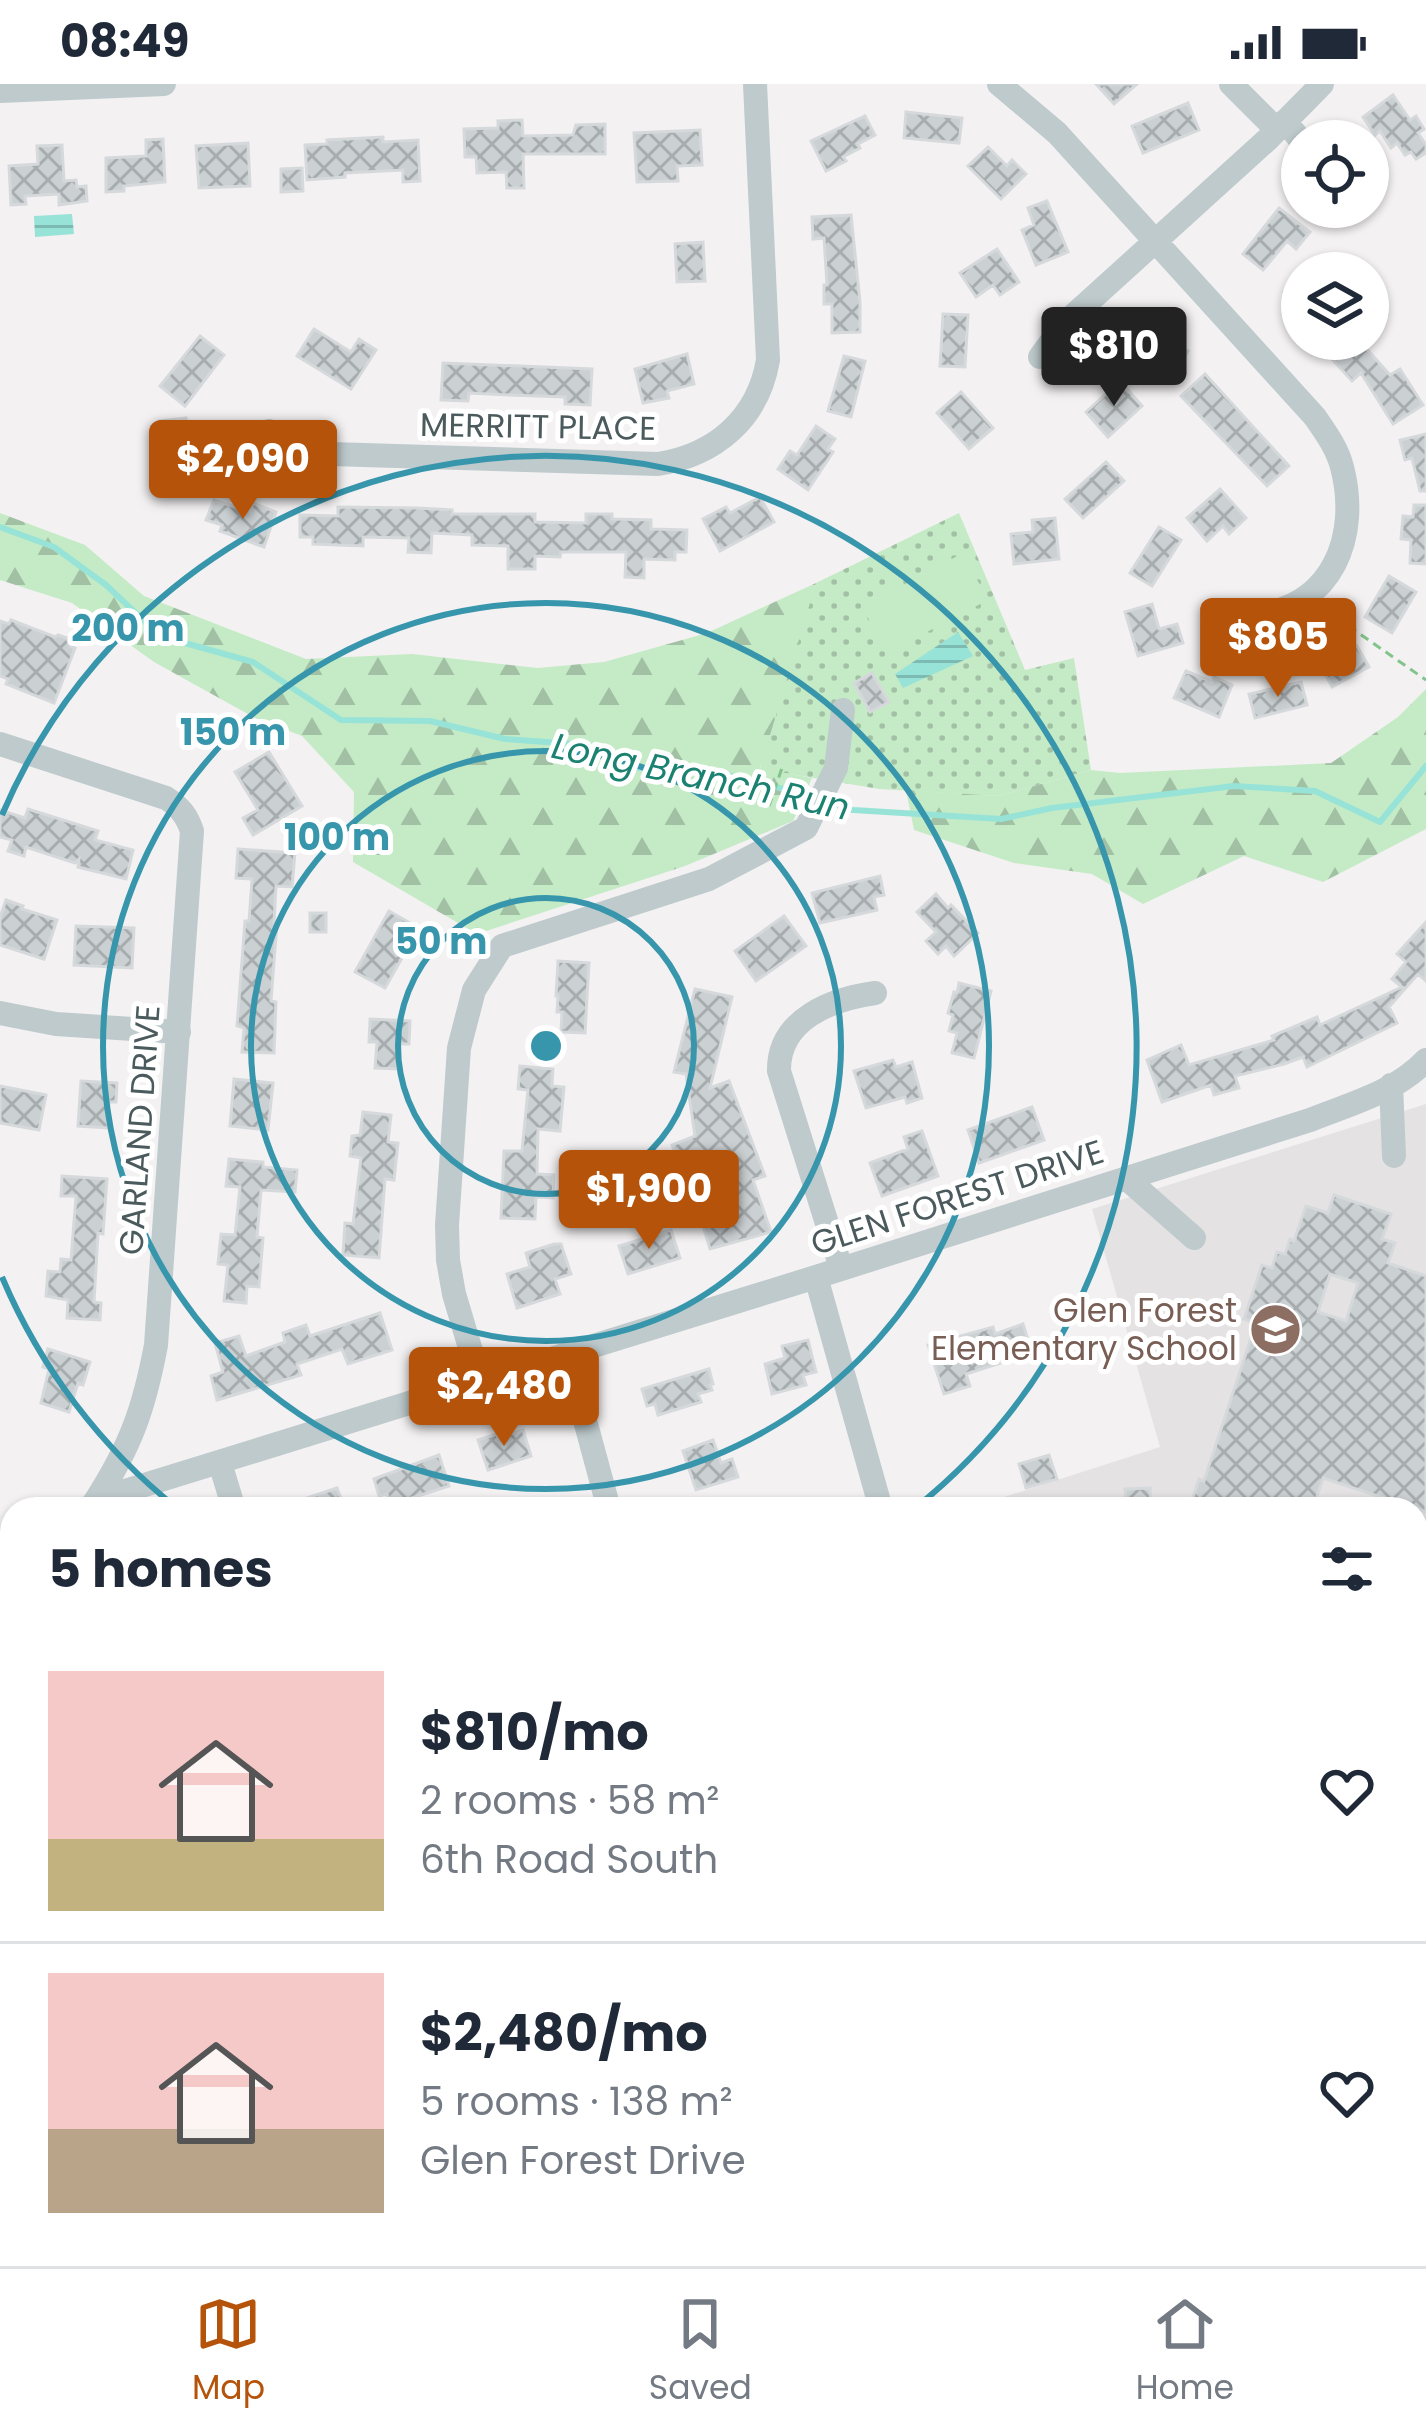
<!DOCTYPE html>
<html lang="en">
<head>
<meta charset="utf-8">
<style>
	body { margin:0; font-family:Poppins,sans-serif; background:#f2f2f3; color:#1f2937; height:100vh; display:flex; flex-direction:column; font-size:45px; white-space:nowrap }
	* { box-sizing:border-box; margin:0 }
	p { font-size:39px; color:#747a83 }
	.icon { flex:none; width:66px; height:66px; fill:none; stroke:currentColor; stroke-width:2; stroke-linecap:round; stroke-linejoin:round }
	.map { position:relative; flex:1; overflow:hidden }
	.sheet { position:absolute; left:0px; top:1413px; width:1428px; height:771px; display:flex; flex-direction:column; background:#fff; border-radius:36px 36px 0 0; box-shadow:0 3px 9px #0004 }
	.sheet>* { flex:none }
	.fabs { position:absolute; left:1281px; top:36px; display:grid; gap:24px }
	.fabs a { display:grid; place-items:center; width:108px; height:108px; border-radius:50%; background:#fff; box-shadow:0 3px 9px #0004; font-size:60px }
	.price { position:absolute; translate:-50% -102px; padding:0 27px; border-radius:12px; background:#b45309; color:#fff; font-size:39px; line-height:78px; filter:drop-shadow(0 3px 6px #0008) }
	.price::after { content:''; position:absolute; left:50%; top:72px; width:36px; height:27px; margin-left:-18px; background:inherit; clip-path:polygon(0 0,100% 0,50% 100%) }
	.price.active { background:#222; color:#fff }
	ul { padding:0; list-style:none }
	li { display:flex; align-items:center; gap:36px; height:300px; padding:0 48px }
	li+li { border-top:3px solid #e0e1e3 }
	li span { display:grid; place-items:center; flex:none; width:336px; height:240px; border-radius:0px; color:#555 }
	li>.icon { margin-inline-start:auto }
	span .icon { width:144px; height:144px; fill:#fffc; stroke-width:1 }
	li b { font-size:51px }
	h2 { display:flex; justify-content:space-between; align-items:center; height:144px; padding:0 48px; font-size:51px }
	.status { display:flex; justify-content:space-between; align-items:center; height:84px; padding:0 60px; background:#fff; direction:ltr }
	.status svg { height:33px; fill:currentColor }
	.tabs { display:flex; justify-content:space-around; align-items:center; height:168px; border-top:3px solid #e0e1e3; background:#fff; font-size:33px; color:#747a83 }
	.tabs a { display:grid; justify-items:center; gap:6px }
	.tabs .active { color:#b45309 }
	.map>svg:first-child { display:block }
</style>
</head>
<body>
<div class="status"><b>08:49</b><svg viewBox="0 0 49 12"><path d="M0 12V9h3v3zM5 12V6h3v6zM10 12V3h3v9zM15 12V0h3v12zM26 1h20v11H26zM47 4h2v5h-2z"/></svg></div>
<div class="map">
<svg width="1426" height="2182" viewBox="0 0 1426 2182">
	<defs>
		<pattern id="grass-dots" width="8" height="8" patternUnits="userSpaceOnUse" patternTransform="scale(3)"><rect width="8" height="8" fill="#c5ebc6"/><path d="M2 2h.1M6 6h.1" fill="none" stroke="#a2c1a4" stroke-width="1.8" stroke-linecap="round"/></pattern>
		<pattern id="forest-firs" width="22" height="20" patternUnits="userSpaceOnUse" patternTransform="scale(3)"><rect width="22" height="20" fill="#c5ebc6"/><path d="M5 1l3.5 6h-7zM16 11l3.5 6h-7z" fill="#a2c1a4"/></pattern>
		<pattern id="water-rules" width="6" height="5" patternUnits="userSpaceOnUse" patternTransform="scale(3)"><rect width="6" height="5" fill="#97e3d7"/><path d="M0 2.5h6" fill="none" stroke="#7dbbb2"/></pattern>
		<pattern id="building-cross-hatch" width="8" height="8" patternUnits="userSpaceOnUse" patternTransform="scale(3)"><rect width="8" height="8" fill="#cbd0d2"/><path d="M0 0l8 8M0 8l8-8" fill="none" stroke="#a7acae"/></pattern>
	</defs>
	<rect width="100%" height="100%" fill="#f3f1f2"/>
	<!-- commercial -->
	<path fill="#ede6e1" d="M 0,1868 L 12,1878 L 12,2148 L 0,2139 Z
		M 1416,2009 L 1426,2035 L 1426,2182 L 267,2182 L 278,2172 L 1416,2172 Z
		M 42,2172 L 235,2172 L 225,2182 L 55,2182 Z"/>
	<!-- education -->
	<path fill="#e4e2e3" d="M 1426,1020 L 1426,1602 L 1416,1606 L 1416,1425 L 967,1425 L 1160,1363 L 1092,1125 Z"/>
	<!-- grass -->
	<path fill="url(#grass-dots)" d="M 959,429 L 1025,586 L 1074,574 L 1091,686 L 998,712 L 879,705 L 760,685 L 780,597 L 816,499 Z"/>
	<!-- forest -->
	<path fill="url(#forest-firs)" d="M 0,429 L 85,461 L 144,512 L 306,575 L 412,570 L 538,584 L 604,578 L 707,549 L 816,499 L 760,684 L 812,694 L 793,737 L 685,782 L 477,850 L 353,778 L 354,708 L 302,652 L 257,635 L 154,578 L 72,519 L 0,496 Z
		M 1426,605 L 1426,745 L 1323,798 L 1244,772 L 1143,820 L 1092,790 L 1014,779 L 914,746 L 906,706 L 998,712 L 1091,686 L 1120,689 L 1331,679 L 1398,633 Z"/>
	<!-- garden -->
	<path fill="#c5ebc6" d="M 963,469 L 988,516 L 887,569 L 862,523 Z"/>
	<!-- water -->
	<path fill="url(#water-rules)" d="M 72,130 L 74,150 L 35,153 L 34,132 Z
		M 958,548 L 973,572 L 903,604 L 895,590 Z"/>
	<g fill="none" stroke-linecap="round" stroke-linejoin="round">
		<!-- stream -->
		<path stroke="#97e3d7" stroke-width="6" d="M 0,443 L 54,463 L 106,501 L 160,552 L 253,578 L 341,636 L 430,637 L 505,655 L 588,661 L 638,684 L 696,685 L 757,697 L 816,715
			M 829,719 L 853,726 L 1001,735 L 1052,724 L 1234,702 L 1315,707 L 1380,738 L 1426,682"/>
	</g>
	<!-- building -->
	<path fill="url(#building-cross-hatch)" stroke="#d6d9db" stroke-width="3" fill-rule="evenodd" d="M 1096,0 L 1137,0 L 1114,20 Z
		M 1393,11 L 1410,36 L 1416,32 L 1424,45 L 1418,49 L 1426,61 L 1426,69 L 1416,75 L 1411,68 L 1405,71 L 1397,59 L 1391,64 L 1380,47 L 1375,51 L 1363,33 Z
		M 1188,19 L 1199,46 L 1143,69 L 1132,42 Z
		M 906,28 L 962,34 L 959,59 L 904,54 Z
		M 865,32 L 875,51 L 858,60 L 860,64 L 843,73 L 846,77 L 826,87 L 811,57 Z
		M 522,36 L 523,52 L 573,51 L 576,41 L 605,40 L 605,70 L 523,70 L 524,104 L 507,104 L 506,88 L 477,89 L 476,73 L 465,73 L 464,45 L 498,44 L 498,37 Z
		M 700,46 L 702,81 L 677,82 L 678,97 L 637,98 L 634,49 Z
		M 383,53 L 383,58 L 418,56 L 420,97 L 403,98 L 403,86 L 345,89 L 345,93 L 307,96 L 305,61 L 327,60 L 327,56 Z
		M 163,55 L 165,98 L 124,102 L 124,107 L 106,108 L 106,74 L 146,72 L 146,56 Z
		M 248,59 L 250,102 L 199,104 L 196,62 Z
		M 62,61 L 64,97 L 76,96 L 77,103 L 86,102 L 87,117 L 59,121 L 59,110 L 25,112 L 26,120 L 11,121 L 9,82 L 38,80 L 37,62 Z
		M 988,63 L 1007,82 L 1012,76 L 1026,90 L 1001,115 L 968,82 Z
		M 302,84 L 303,107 L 281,108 L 281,85 Z
		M 1047,117 L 1068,168 L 1036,181 L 1022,146 L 1034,141 L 1028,124 Z
		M 1279,124 L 1310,148 L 1296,165 L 1287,157 L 1263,186 L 1243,170 Z
		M 851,131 L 860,218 L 860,248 L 832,249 L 832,220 L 824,220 L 824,201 L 827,201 L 824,154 L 813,155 L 812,133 Z
		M 703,158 L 705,197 L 677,198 L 675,160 Z
		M 997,165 L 1019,198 L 1000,211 L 993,201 L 976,213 L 960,189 Z
		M 1302,192 L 1302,229 L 1284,208 Z
		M 943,230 L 968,231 L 965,283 L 940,282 Z
		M 1137,237 L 1188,267 L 1172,294 L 1121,263 Z
		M 314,245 L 351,268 L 359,255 L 376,266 L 351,305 L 297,272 Z
		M 200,252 L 224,271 L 185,322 L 160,302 Z
		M 1330,255 L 1358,255 L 1390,291 L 1400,285 L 1423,321 L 1393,340 L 1361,289 L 1352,297 L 1321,263 Z
		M 687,270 L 694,300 L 667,307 L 669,314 L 643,319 L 635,285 Z
		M 844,272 L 865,277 L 851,333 L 828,327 Z
		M 443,279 L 592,285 L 590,321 L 565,320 L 565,313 L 508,311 L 469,309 L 468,317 L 441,316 Z
		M 1205,290 L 1289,382 L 1267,402 L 1181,312 Z
		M 1120,297 L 1142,322 L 1108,353 L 1086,328 Z
		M 961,308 L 993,344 L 969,365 L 937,329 Z
		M 186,334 L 190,369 L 197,368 L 200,392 L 166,396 L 160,337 Z
		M 816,342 L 835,355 L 828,365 L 833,368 L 808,406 L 778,385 L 790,367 L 797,371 Z
		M 1426,350 L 1426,407 L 1420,407 L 1412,374 L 1405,376 L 1400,356 Z
		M 1106,378 L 1124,397 L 1083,434 L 1065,415 Z
		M 1220,405 L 1246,434 L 1229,450 L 1223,442 L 1207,457 L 1187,434 Z
		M 760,413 L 774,438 L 720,467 L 703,435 L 726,423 L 730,429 Z
		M 214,416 L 250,428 L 253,419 L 276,428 L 264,463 L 220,447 L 222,441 L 206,436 Z
		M 1414,421 L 1426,421 L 1426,480 L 1410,479 L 1411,456 L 1401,455 L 1403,432 L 1413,433 Z
		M 338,423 L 418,424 L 452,426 L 452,430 L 535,430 L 535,438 L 586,439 L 586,430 L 612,430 L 612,435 L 651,436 L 651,445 L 687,446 L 686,468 L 675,468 L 675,476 L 644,475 L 644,494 L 625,493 L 626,468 L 561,468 L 560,473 L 535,472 L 535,485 L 508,485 L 508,462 L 472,461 L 472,451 L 432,449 L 431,469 L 408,468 L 409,454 L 363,453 L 363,462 L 313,460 L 313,453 L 300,453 L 300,431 L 338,432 Z
		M 1055,434 L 1059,475 L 1014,480 L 1011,450 L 1033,448 L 1032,436 Z
		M 1159,443 L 1181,456 L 1152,502 L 1130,489 Z
		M 1389,492 L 1416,508 L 1392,549 L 1365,533 Z
		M 1152,520 L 1159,545 L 1177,540 L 1183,559 L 1138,572 L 1125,528 Z
		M 11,536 L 55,553 L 58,551 L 67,554 L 70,562 L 75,564 L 54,619 L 6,600 L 8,595 L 0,592 L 0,537 L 9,540 Z
		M 1357,562 L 1369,583 L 1332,603 L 1321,582 Z
		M 1186,587 L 1212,598 L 1214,593 L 1232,601 L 1219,633 L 1174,614 Z
		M 872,589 L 889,618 L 870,628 L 854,599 Z
		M 1301,598 L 1307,621 L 1255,634 L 1249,610 Z
		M 269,668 L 302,722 L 253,751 L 243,734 L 258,726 L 235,688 Z
		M 28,725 L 98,747 L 95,756 L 133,766 L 126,795 L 78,783 L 79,775 L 75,779 L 26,763 L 24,772 L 8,767 L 12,756 L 0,753 L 0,726 L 25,734 Z
		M 238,765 L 295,769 L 292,803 L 276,802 L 274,839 L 277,839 L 271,917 L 276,918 L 274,969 L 242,968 L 244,944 L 237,942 L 245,837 L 249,837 L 252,795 L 236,794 Z
		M 880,792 L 884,811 L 874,813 L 877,826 L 820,839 L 812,809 Z
		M 936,810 L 948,824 L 951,821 L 978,849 L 954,872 L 946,862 L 938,870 L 926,857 L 936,848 L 917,828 Z
		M 6,816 L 23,822 L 22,825 L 57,836 L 44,875 L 0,861 L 0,833 Z
		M 389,827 L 419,844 L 385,904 L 355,888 Z
		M 310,829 L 326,829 L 326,848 L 310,848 Z
		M 784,832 L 806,862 L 756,897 L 735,867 Z
		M 1426,838 L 1426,897 L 1418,890 L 1389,923 L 1397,939 L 1307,983 L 1303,973 L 1284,980 L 1235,992 L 1239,1004 L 1214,1011 L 1211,1001 L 1162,1018 L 1147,976 L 1181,961 L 1189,981 L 1274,956 L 1272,952 L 1317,933 L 1320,941 L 1402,903 L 1392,895 L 1406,878 L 1397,870 Z
		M 76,842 L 134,844 L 132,884 L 74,881 Z
		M 558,877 L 589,879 L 585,949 L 561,948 L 562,928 L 557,928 L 558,912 L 556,912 Z
		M 959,899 L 991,907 L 974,974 L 952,969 L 957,949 L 949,947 L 953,931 L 948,929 L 954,908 L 957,909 Z
		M 695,905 L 732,913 L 710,1004 L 729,997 L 765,1092 L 753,1096 L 771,1148 L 710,1165 L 700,1132 L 712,1128 L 700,1080 L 681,1085 L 672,1061 L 695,1052 L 686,990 L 674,988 Z
		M 370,935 L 410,937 L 409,960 L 400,960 L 399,985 L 375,984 L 377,958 L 369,958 Z
		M 893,976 L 896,983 L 912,978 L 922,1014 L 907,1019 L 905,1013 L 866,1024 L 854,987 Z
		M 520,982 L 553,985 L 552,1002 L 564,1003 L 560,1047 L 538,1045 L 537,1090 L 554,1091 L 553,1114 L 536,1113 L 535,1135 L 501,1134 L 504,1067 L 522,1067 L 528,1006 L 518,1005 Z
		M 234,995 L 273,999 L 268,1046 L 230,1042 Z
		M 81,997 L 117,999 L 116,1018 L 109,1018 L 108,1044 L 78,1042 Z
		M 0,1002 L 46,1011 L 39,1046 L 0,1039 Z
		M 1032,1023 L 1044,1056 L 979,1079 L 968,1046 Z
		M 363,1028 L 391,1031 L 388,1058 L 398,1059 L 394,1096 L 385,1095 L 379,1174 L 343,1171 L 345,1139 L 353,1140 L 361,1074 L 350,1072 L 352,1052 L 360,1051 Z
		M 922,1047 L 938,1092 L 882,1112 L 870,1079 L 908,1065 L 904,1053 Z
		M 229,1075 L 263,1078 L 263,1083 L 297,1086 L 295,1108 L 261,1106 L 257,1153 L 263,1154 L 259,1203 L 247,1202 L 246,1219 L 224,1217 L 228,1181 L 218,1180 L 221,1150 L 235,1151 L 240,1103 L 226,1102 Z
		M 62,1092 L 107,1095 L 103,1150 L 98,1149 L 94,1218 L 101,1219 L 100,1236 L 67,1234 L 68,1216 L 46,1212 L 48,1187 L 60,1188 L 61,1175 L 71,1176 L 76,1112 L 61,1112 Z
		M 1334,1111 L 1391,1130 L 1382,1155 L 1395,1159 L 1388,1179 L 1426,1192 L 1426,1428 L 1323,1394 L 1313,1425 L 1189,1425 L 1199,1395 L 1204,1397 L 1256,1239 L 1244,1235 L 1262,1181 L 1272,1184 L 1277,1168 L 1285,1170 L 1290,1155 L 1294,1157 L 1306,1122 L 1328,1129 ZM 1330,1190 L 1358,1199 L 1346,1237 L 1318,1228 Z
		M 671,1146 L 680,1174 L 628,1190 L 619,1162 Z
		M 554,1160 L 561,1160 L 571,1190 L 555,1195 L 560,1210 L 517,1224 L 507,1190 L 530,1183 L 526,1169 Z
		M 380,1229 L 392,1266 L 348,1280 L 342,1265 L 297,1280 L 301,1291 L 217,1316 L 211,1292 L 223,1288 L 215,1259 L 239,1252 L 246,1272 L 285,1258 L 283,1249 L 306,1241 L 310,1252 Z
		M 1023,1240 L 1032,1269 L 966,1290 L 970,1302 L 944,1310 L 928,1261 L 993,1243 L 995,1250 Z
		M 808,1256 L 816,1288 L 803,1291 L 806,1301 L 772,1310 L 765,1280 L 785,1274 L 782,1262 Z
		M 48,1265 L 90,1278 L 83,1301 L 78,1299 L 69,1328 L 41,1319 L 49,1285 L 43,1283 Z
		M 709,1285 L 713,1300 L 710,1301 L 712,1306 L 698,1310 L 701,1318 L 658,1331 L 655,1320 L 647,1322 L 642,1305 Z
		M 523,1346 L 531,1372 L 488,1386 L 478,1356 L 497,1350 L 498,1354 Z
		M 713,1356 L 721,1379 L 732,1375 L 738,1393 L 696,1406 L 683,1367 Z
		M 439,1371 L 449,1402 L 390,1421 L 387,1410 L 379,1412 L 374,1395 Z
		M 1049,1371 L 1057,1395 L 1026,1404 L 1019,1380 Z
		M 337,1404 L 345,1425 L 283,1425 L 283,1422 Z
		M 1150,1404 L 1151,1425 L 1126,1425 L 1125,1405 Z"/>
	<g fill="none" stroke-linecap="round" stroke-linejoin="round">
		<!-- path -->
		<path stroke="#81c58b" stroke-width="3" stroke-dasharray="9 6" stroke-linecap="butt" d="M 1324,525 L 1426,596
			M 769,722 L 783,681"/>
		<!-- minor -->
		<path stroke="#becacc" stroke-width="24" d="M 999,0 L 1057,49 L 1315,333 C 1326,349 1337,364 1342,383 C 1360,452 1333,523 1255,531
			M 1231,0 L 1277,46
			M 0,7 L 164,0
			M 1285,37 L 1302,58
			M 1040,273 L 1064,240 L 1268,55 L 1322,0
			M 269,347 L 304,364 L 331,370 L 658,380 C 715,371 758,335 768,276 L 755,0
			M 0,660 L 166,714 C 180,723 187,732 192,747 L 156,1261 C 144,1325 131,1361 96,1416
			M 0,929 L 56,940 L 179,948
			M 1391,1001 L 1394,1072
			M 1126,1094 L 1194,1154
			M 841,1184 L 779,987 C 778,935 832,915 875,909
			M 816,1193 L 881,1425
			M 567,1270 L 609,1425
			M 480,1297 L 454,1210 L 448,1176 L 447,1141 L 459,964 L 474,906 L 502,862 L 709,795 L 806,744 L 836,684 L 843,626
			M 220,1379 L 234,1425
			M 89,1425 L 96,1416 L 816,1193 L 1310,1036 C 1350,1020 1396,1008 1426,976
			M 0,1518 L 12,1506
			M 0,1990 L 12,1979
			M 0,2158 L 12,2166
			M 32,2172 L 28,2176 L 34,2182
			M 1001,2172 L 1011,2182
			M 204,2179 L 208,2182
			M 248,2182 L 258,2172"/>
	</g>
	<!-- distance rings -->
	<g fill="none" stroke="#3796ac" stroke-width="6">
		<circle cx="546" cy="962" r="148"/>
		<circle cx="546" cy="962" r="295"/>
		<circle cx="546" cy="962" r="443"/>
		<path d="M178 1425A591 591 0 0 1 2 1193M2 731A591 591 0 1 1 914 1425"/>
	</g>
	<!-- icons -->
	<defs>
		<symbol id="school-disc" viewBox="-11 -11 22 22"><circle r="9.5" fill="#8d6e63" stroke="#fff"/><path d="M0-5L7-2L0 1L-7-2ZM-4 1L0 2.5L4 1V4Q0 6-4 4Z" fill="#fff"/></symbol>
	</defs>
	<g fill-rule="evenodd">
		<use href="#school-disc" x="1246" y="1216" width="59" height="59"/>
	</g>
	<g text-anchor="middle" stroke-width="10" stroke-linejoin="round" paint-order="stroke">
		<!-- street labels -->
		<g font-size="33" fill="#4b5a5c" stroke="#fff">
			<text transform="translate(538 342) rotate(1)" y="12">MERRITT PLACE</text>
			<text transform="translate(139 1046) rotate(-86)" y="12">GARLAND DRIVE</text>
			<text transform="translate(957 1113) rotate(-18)" y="12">GLEN FOREST DRIVE</text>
		</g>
		<!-- education labels -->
		<g font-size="33" fill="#785e54" stroke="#fff" text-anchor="end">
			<text x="1237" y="1238">Glen Forest<tspan x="1237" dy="38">Elementary School</tspan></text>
		</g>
		<!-- water labels -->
		<g font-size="36" font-style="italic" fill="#1b8171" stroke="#fff">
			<text transform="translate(701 692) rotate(12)" y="13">Long Branch Run</text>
		</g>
	</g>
	<circle cx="546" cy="962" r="18" fill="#3796ac" stroke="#fff" stroke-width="6"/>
	<g font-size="36" text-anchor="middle" font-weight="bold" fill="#3796ac" stroke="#fff" stroke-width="10" stroke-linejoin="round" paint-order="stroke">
		<text x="128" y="557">200 m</text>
		<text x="233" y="661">150 m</text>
		<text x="337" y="766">100 m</text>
		<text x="441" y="870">50 m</text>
	</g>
</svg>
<div class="fabs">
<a><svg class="icon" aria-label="locate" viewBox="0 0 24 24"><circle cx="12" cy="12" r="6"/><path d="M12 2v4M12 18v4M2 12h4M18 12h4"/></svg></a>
<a><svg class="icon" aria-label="layers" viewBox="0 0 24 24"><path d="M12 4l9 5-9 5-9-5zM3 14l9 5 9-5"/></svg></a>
</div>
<b class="price active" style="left:1114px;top:325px">$810</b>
<b class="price" style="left:243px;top:438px">$2,090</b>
<b class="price" style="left:1278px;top:616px">$805</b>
<b class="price" style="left:649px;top:1168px">$1,900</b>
<b class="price" style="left:504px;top:1365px">$2,480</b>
<section class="sheet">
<h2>5 homes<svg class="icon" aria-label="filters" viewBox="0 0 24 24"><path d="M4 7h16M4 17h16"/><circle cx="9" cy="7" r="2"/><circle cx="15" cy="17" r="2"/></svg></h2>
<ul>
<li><span style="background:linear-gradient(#f6c9c9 70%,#c2b280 0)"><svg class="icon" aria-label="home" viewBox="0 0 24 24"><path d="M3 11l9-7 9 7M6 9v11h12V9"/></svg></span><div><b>$810/mo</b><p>2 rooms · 58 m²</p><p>6th Road South</p></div><svg class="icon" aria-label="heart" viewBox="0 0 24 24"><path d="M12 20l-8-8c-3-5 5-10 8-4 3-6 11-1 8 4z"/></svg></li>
<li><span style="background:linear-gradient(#f6c9c9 65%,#b9a48a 0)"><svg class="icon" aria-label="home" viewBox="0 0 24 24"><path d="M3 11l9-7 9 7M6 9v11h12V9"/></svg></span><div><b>$2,480/mo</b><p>5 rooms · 138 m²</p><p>Glen Forest Drive</p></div><svg class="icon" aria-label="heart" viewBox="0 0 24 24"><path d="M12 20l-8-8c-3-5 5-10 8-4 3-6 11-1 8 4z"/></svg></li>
</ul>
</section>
</div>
<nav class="tabs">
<a class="active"><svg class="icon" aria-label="map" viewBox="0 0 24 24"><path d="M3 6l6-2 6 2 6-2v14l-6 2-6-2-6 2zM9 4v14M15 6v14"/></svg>Map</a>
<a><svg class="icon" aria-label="saved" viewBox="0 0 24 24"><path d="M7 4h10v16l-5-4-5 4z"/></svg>Saved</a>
<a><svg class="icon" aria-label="home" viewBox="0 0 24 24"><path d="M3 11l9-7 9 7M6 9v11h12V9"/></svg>Home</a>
</nav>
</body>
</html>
